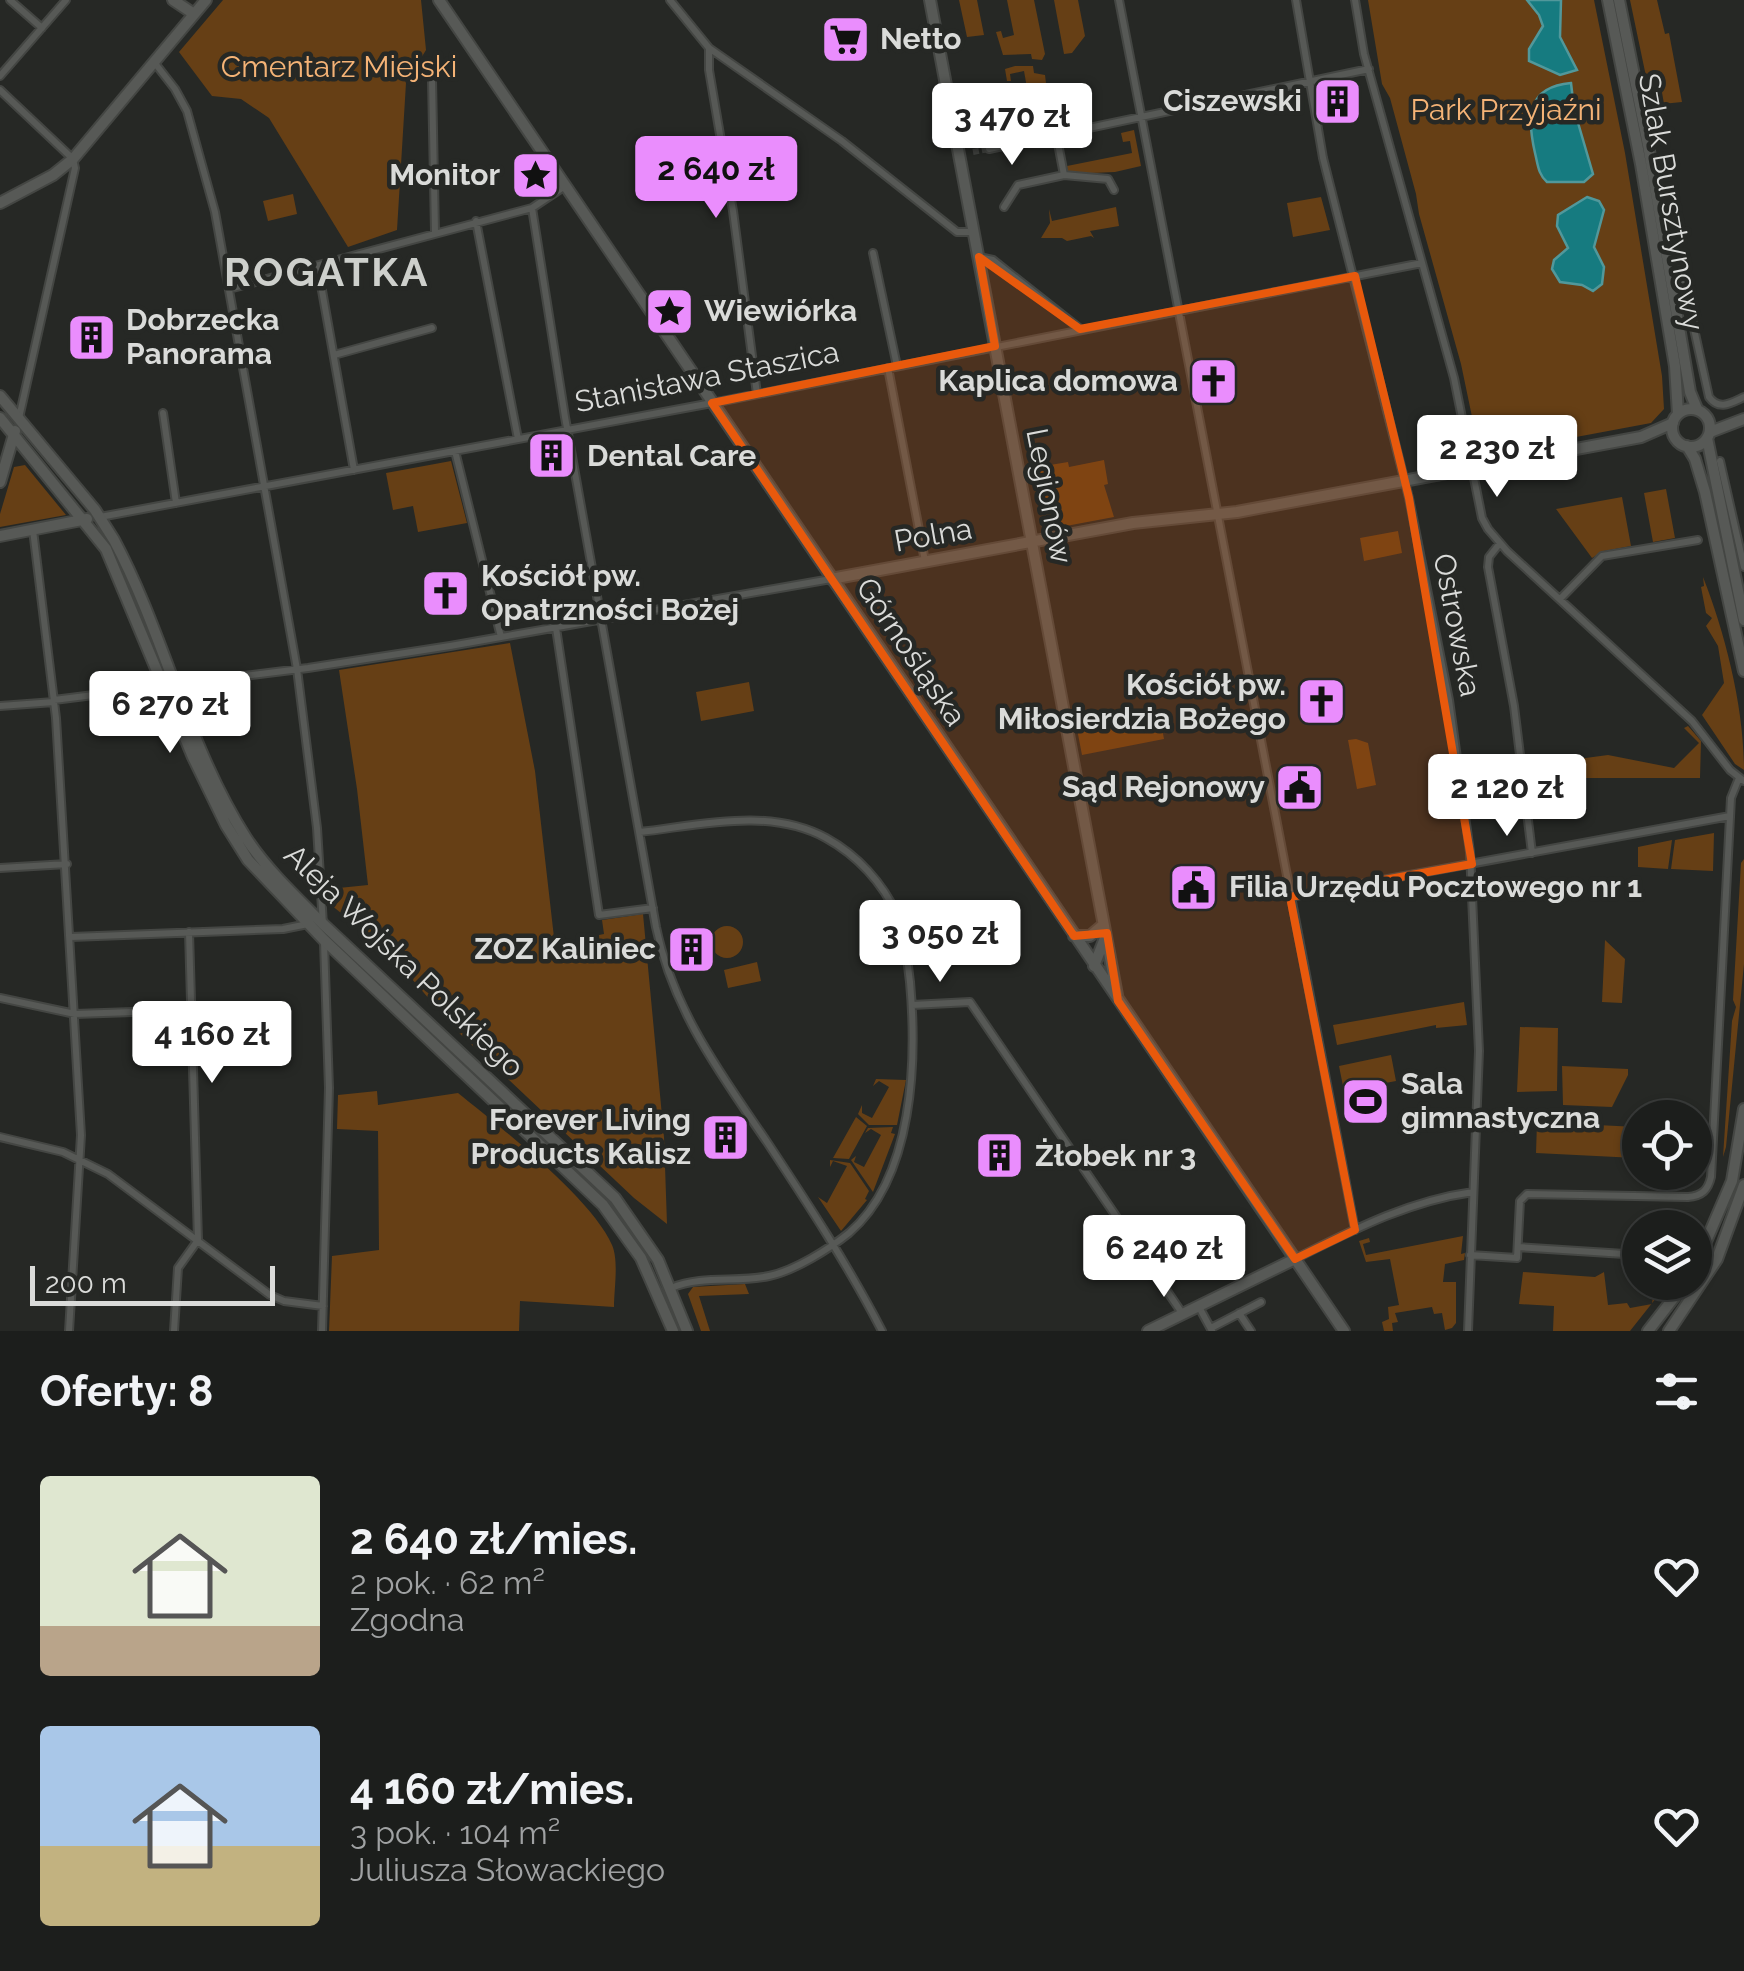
<!DOCTYPE html>
<html lang="pl">
<head>
<meta charset="utf-8">
<style>
	body { margin:0; font-family:Raleway,sans-serif; background:#252725; color:#f1f3f6; height:100vh; display:flex; flex-direction:column; font-size:38px; white-space:nowrap }
	* { box-sizing:border-box; margin:0 }
	p { font-size:32px; color:#a0a2a3 }
	.icon { flex:none; width:55px; height:55px; fill:none; stroke:currentColor; stroke-width:2; stroke-linecap:round; stroke-linejoin:round }
	.map { position:relative; height:1331px; overflow:hidden }
	.details { display:flex; flex-direction:column; background:#1c1e1c; flex:1 }
	.details>* { flex:none }
	.fabs { position:absolute; left:1622px; top:1100px; display:grid; gap:20px }
	.fabs a { display:grid; place-items:center; width:90px; height:90px; border-radius:50%; background:#1c1e1c; box-shadow:0 2px 8px #0004,0 0 0 2px #3a3c3b; font-size:50px }
	.scale { position:absolute; left:30px; bottom:25px; width:245px; box-sizing:border-box; padding-left:10px; border:5px solid #dadbd9; border-top:0; font-size:28px; line-height:35px; white-space:nowrap; color:#dadbd9; -webkit-text-stroke:8px #262825; paint-order:stroke }
	.price { position:absolute; translate:-50% -85px; padding:0 22px; border-radius:10px; background:#fff; color:#222; font-size:32px; line-height:65px; filter:drop-shadow(0 2px 5px #0008) }
	.price::after { content:''; position:absolute; left:50%; top:60px; width:30px; height:22px; margin-left:-15px; background:inherit; clip-path:polygon(0 0,100% 0,50% 100%) }
	.price.on { background:#ea8dfd; color:#111 }
	ul { padding:0; list-style:none }
	li { display:flex; align-items:center; gap:30px; height:250px; padding:0 40px }
	li span { display:grid; place-items:center; flex:none; width:280px; height:200px; border-radius:10px; color:#555 }
	li>.icon { margin-inline-start:auto }
	span .icon { width:120px; height:120px; fill:#fffc; stroke-width:1 }
	li b { font-size:42px }
	h2 { display:flex; justify-content:space-between; align-items:center; height:120px; padding:0 40px; font-size:42px }
	.map>svg:first-child { display:block }
</style>
</head>
<body>
<div class="map">
<svg width="1744" height="1331" viewBox="0 0 1744 1331">
	<rect width="100%" height="100%" fill="#262825"/>
	<!-- green -->
	<path fill="#663f15" d="M 223,0 L 421,0 L 426,50 L 406,83 L 397,230 L 348,247 L 269,118 L 241,99 L 212,96 L 179,52 Z
		M 959,0 L 977,0 L 984,35 L 967,37 Z
		M 1007,0 L 1034,0 L 1045,54 L 1042,60 L 1032,59 L 1031,54 L 1003,55 L 996,32 L 1001,31 L 1003,38 L 1014,35 Z
		M 1054,0 L 1078,0 L 1085,36 L 1072,53 L 1064,54 Z
		M 1368,0 L 1594,0 L 1625,153 L 1662,376 L 1664,409 L 1651,423 L 1480,455 L 1461,364 L 1419,214 L 1416,194 L 1390,98 L 1382,84 Z
		M 1630,0 L 1657,0 L 1665,34 L 1669,33 L 1682,102 L 1652,105 Z
		M 1015,66 L 1033,66 L 1034,73 L 1045,75 L 1046,83 L 1035,86 L 1042,127 L 1016,132 L 1013,116 L 1017,116 L 1019,124 L 1033,122 L 1024,71 L 1010,74 L 1011,81 L 1007,81 L 1005,69 Z
		M 1134,130 L 1141,166 L 1115,172 L 1068,174 L 1067,166 L 1132,153 L 1130,141 L 1123,142 L 1121,133 Z
		M 293,194 L 297,214 L 268,221 L 263,201 Z
		M 1321,197 L 1330,230 L 1293,237 L 1287,203 Z
		M 1116,207 L 1119,226 L 1090,231 L 1094,238 L 1091,236 L 1067,241 L 1062,238 L 1041,238 L 1050,223 L 1049,209 L 1052,221 Z
		M 1104,460 L 1108,484 L 1104,485 L 1114,517 L 1050,529 C 1034,513 1037,483 1028,464 L 1032,468 L 1068,462 L 1069,467 Z
		M 451,461 L 467,523 L 418,532 L 413,506 L 393,510 L 386,473 Z
		M 25,465 L 66,515 L 0,527 L 0,514 L 14,467 Z
		M 1666,489 L 1675,538 L 1653,542 L 1644,493 Z
		M 1622,497 L 1631,546 L 1604,551 L 1592,558 L 1556,509 Z
		M 1398,531 L 1402,553 L 1364,561 L 1360,538 Z
		M 1703,577 C 1725,633 1744,706 1744,770 L 1735,764 L 1702,715 L 1724,683 L 1718,646 L 1706,626 L 1712,618 L 1706,613 L 1701,587 L 1704,586 Z
		M 510,643 L 535,771 L 556,955 L 600,949 L 599,935 L 604,934 L 602,920 L 643,914 L 664,1137 L 667,1224 L 634,1198 L 456,1030 L 386,949 L 331,905 L 329,889 L 368,885 L 357,789 L 339,670 Z
		M 749,682 L 754,711 L 701,721 L 696,692 Z
		M 1160,717 L 1164,739 L 1082,755 L 1077,729 Z
		M 1688,726 L 1701,741 L 1700,778 L 1547,778 L 1534,777 L 1534,774 L 1548,775 L 1549,767 L 1526,766 L 1608,755 L 1674,768 L 1699,743 L 1684,728 Z
		M 1356,739 L 1368,743 L 1376,785 L 1357,789 L 1348,740 Z
		M 1714,833 L 1713,871 L 1671,869 L 1675,840 Z
		M 1672,840 L 1668,869 L 1638,867 L 1638,847 Z
		M 1744,859 L 1744,964 L 1726,1147 L 1723,1157 L 1732,1021 L 1736,1007 L 1733,1000 L 1741,863 Z
		M711 942a16 16 0 1 1 32 0a16 16 0 1 1-32 0Z
		M 1605,940 L 1625,959 L 1622,1003 L 1602,1002 Z
		M 757,962 L 761,981 L 728,988 L 724,970 Z
		M 1464,1002 L 1467,1025 L 1436,1028 L 1436,1025 L 1337,1045 L 1333,1025 Z
		M 1520,1027 L 1558,1028 L 1557,1091 L 1517,1092 Z
		M 1391,1055 L 1396,1081 L 1344,1091 L 1339,1066 Z
		M 1562,1066 L 1628,1069 L 1628,1075 L 1612,1107 L 1563,1105 Z
		M 876,1079 L 906,1080 L 897,1125 L 869,1125 L 858,1114 L 862,1105 L 862,1113 L 872,1118 L 889,1087 L 879,1081 L 873,1086 Z
		M 377,1091 L 378,1105 L 458,1093 C 500,1127 591,1197 612,1245 C 619,1261 614,1289 614,1307 L 520,1301 L 519,1331 L 329,1331 L 332,1256 L 379,1250 L 378,1131 L 337,1129 L 338,1095 Z
		M 856,1117 L 867,1126 L 849,1159 L 833,1158 Z
		M 1537,1122 L 1637,1127 L 1636,1158 L 1536,1153 Z
		M 893,1127 L 891,1133 L 895,1134 L 873,1192 L 851,1160 L 856,1156 L 854,1162 L 864,1167 L 881,1135 L 871,1129 L 865,1133 L 868,1128 Z
		M 830,1160 L 850,1163 L 869,1191 L 865,1199 L 867,1200 L 841,1231 L 818,1197 L 827,1203 L 847,1166 L 833,1161 L 830,1167 Z
		M 1463,1236 L 1461,1254 L 1465,1253 L 1464,1260 L 1445,1264 L 1443,1282 L 1456,1282 L 1456,1323 L 1452,1328 L 1445,1330 L 1442,1313 L 1434,1314 L 1432,1307 L 1395,1313 L 1398,1322 L 1392,1323 L 1393,1331 L 1384,1331 L 1382,1322 L 1389,1319 L 1388,1307 L 1399,1305 L 1390,1259 L 1366,1262 L 1359,1241 L 1369,1238 L 1370,1242 L 1363,1244 L 1366,1255 Z
		M 1523,1272 L 1595,1277 L 1604,1272 L 1608,1305 L 1627,1303 L 1630,1308 L 1652,1304 L 1653,1295 L 1662,1283 L 1668,1283 L 1630,1331 L 1553,1331 L 1554,1306 L 1519,1304 Z
		M 745,1284 L 749,1294 L 699,1296 L 710,1331 L 701,1331 L 688,1294 L 693,1287 Z"/>
	<!-- water -->
	<path fill="#167b80" stroke="#51989b" stroke-width="2.5" d="M 1527,0 L 1561,0 L 1560,37 L 1577,70 L 1560,75 L 1529,61 L 1529,49 L 1543,26 L 1539,15 Z
		M 1571,83 L 1574,109 L 1593,174 L 1584,182 L 1547,182 C 1538,174 1538,165 1535,153 C 1527,118 1526,87 1571,83 Z
		M 1587,197 L 1599,201 L 1604,210 L 1594,247 L 1604,267 L 1602,284 L 1593,291 L 1582,285 L 1560,282 L 1552,269 L 1554,260 L 1568,248 L 1557,226 L 1558,215 Z"/>
	<g fill="none" stroke-linecap="round" stroke-linejoin="round">
		<!-- street-tunnel -->
		<path stroke="#414340" stroke-width="6" stroke-dasharray="6 3" stroke-linecap="butt" d="M 973,152 L 989,149"/>
		<defs>
			<path id="street" d="M 10,0 L 42,28
				M 670,0 L 709,48 L 842,141 L 957,232 L 973,232
				M 1119,0 L 1355,1230
				M 1296,0 L 1323,158 L 1409,498 L 1449,700 L 1470,852 L 1479,1051 L 1468,1331
				M 1355,0 L 1364,54 L 1454,378 L 1482,518 L 1488,529 L 1507,551 L 1692,721 L 1730,770 L 1744,781
				M 709,49 L 709,70 L 733,211 L 757,394
				M 154,62 L 175,89 L 187,111 L 215,212 L 297,669 L 317,828 L 323,925
				M 0,76 L 66,0
				M 432,79 L 435,232
				M 0,90 L 73,159 L 75,168 L 19,418
				M 989,149 L 1369,69
				M 1064,175 L 1108,179 L 1114,190
				M 1004,207 L 1018,185 L 1064,175 L 1056,133
				M 532,208 L 565,417 L 656,927 C 673,1010 720,1073 767,1142 C 808,1204 848,1265 882,1331
				M 1672,208 L 1676,247 L 1709,397 C 1719,411 1731,403 1744,397
				M 476,221 L 518,439
				M 873,253 L 897,366
				M 979,257 L 993,260 L 1079,328
				M 318,268 L 354,470
				M 229,289 L 532,208 L 565,186
				M 334,355 L 432,328
				M 888,368 L 925,561
				M 163,413 L 176,503
				M 455,451 L 501,637
				M 1720,461 L 1744,567
				M 100,517 L 728,400 L 1422,263
				M 33,530 L 56,718 L 81,1135 L 69,1331
				M 1500,543 L 1489,557 L 1488,567 L 1514,706 L 1532,853
				M 1560,599 L 1602,556 L 1698,540
				M 556,628 L 599,915 L 653,908
				M 54,700 L 308,668 L 450,646 L 831,579
				M 0,706 L 54,702
				M 640,832 C 701,825 769,807 826,838 C 857,855 883,883 897,915 C 906,937 907,960 910,982 C 917,1060 914,1177 849,1233 C 829,1249 794,1271 769,1276 C 736,1283 703,1275 671,1288
				M 0,868 L 67,864
				M 1290,897 L 1730,816
				M 71,937 L 283,929 L 308,924
				M 0,998 L 75,1014 L 191,1010
				M 912,1005 L 970,1002 L 1182,1313
				M 0,1137 L 63,1152 L 108,1174 L 270,1295 L 284,1301 L 323,1306
				M 1518,1247 L 1640,1255
				M 1470,1255 L 1517,1258 L 1520,1201 L 1527,1194 L 1688,1197 C 1702,1196 1708,1190 1711,1177 L 1731,798 L 1739,778
				M 1295,1259 C 1353,1230 1408,1201 1473,1192
				M 1199,1307 L 1212,1331
				M 1239,1313 L 1251,1331
				M 1211,1328 L 1261,1302
				M 174,1331 L 178,1268 L 198,1240 L 189,932
				M 322,1331 L 329,1088 L 324,942"/>
			<path id="secondary" d="M 173,0 L 194,14
				M 439,0 L 1344,1331
				M 930,0 L 1117,995
				M 1608,0 L 1641,164 L 1675,366 L 1678,414
				M 1619,0 L 1648,145 L 1690,392 L 1697,409
				M 0,203 L 53,175 L 73,159 L 206,0
				M 0,396 L 95,510 L 114,540 C 165,636 187,746 246,838 C 267,870 296,897 323,924 L 615,1198 L 658,1260 L 687,1331
				M1672 428a19 19 0 1 1 38 0a19 19 0 1 1-38 0Z
				M 0,418 L 106,549 L 193,757 L 226,825 L 248,860 L 324,940 L 603,1205 L 641,1258 L 673,1331
				M 1710,432 L 1744,419
				M 1707,438 L 1744,620
				M 1687,446 L 1695,459 L 1705,492 L 1744,671
				M 0,482 L 15,431
				M 0,536 L 87,519
				M 831,579 L 1133,523 L 1237,512 L 1457,471 L 1641,437 L 1673,423
				M 1074,936 L 1090,936 L 1103,925
				M 1094,966 L 1105,938
				M 1695,1267 L 1732,1181 L 1744,1109
				M 1148,1331 L 1295,1259
				M 1648,1331 L 1686,1282
				M 1669,1331 L 1717,1259 L 1744,1185"/>
		</defs>
		<!-- street casing -->
		<use href="#street" stroke="#444643" stroke-width="10"/>
		<!-- secondary casing -->
		<use href="#secondary" stroke="#444643" stroke-width="14"/>
		<!-- street -->
		<use href="#street" stroke="#575956" stroke-width="6"/>
		<!-- secondary -->
		<use href="#secondary" stroke="#575956" stroke-width="10"/>
	</g>
	<!-- marked area -->
	<path fill="#e8590c" fill-opacity="0.2" stroke="#e8590c" stroke-width="8" stroke-linejoin="round" d="M 979,257 L 1080,329 L 1355,276 L 1409,498 L 1472,864 L 1290,897 L 1355,1230 L 1295,1259 L 1118,1001 L 1107,933 L 1074,936 L 712,403 L 995,346 Z"/>
	<!-- icons -->
	<defs>
		<symbol id="supermarket-square" viewBox="-11 -11 22 22"><rect x="-9" y="-9" width="18" height="18" rx="4" fill="#ea8dfd" stroke="#262825"/><path d="M-6-5.5h2.5l.6 2H6L4.5 2H-2.5L-4.4-4H-6ZM-1.5 3.2a1.3 1.3 0 1 0 .1 0ZM3 3.2a1.3 1.3 0 1 0 .1 0Z" fill="#111"/></symbol>
		<symbol id="building-square" viewBox="-11 -11 22 22"><rect x="-9" y="-9" width="18" height="18" rx="4" fill="#ea8dfd" stroke="#262825"/><path d="M-4-6H4V6H1V3H-1V6H-4ZM-2.5-4.3h1.7v1.8h-1.7ZM.8-4.3h1.7v1.8H.8ZM-2.5-1h1.7V.8h-1.7ZM.8-1h1.7V.8H.8Z" fill="#111"/></symbol>
		<symbol id="sight-square" viewBox="-11 -11 22 22"><rect x="-9" y="-9" width="18" height="18" rx="4" fill="#ea8dfd" stroke="#262825"/><path d="M0-6L1.8-2.2L6-1.7L2.9 1.2L3.7 5.4L0 3.3L-3.7 5.4L-2.9 1.2L-6-1.7L-1.8-2.2Z" fill="#111"/></symbol>
		<symbol id="church-square" viewBox="-11 -11 22 22"><rect x="-9" y="-9" width="18" height="18" rx="4" fill="#ea8dfd" stroke="#262825"/><path d="M-1.2-6h2.4v3.5h3.3v2.4h-3.3V6h-2.4V-.1h-3.3v-2.4h3.3Z" fill="#111"/></symbol>
		<symbol id="civic-square" viewBox="-11 -11 22 22"><rect x="-9" y="-9" width="18" height="18" rx="4" fill="#ea8dfd" stroke="#262825"/><path d="M-.6-6.5H3V-4.5H.6V-3L4-1V1h2V6H-6V1h2V-1L-.6-3ZM-1.2 2.5V6h2.4V2.5Z" fill="#111"/></symbol>
		<symbol id="stadium-square" viewBox="-11 -11 22 22"><rect x="-9" y="-9" width="18" height="18" rx="4" fill="#ea8dfd" stroke="#262825"/><path d="M0-5a6.5 5 0 1 0 0 10a6.5 5 0 1 0 0-10ZM-3.5-1.8h7v3.6h-7Z" fill="#111"/></symbol>
	</defs>
	<g fill-rule="evenodd">
		<use href="#supermarket-square" x="818" y="12" width="55" height="55"/>
		<use href="#building-square" x="1310" y="74" width="55" height="55"/>
		<use href="#sight-square" x="508" y="148" width="55" height="55"/>
		<use href="#sight-square" x="642" y="284" width="55" height="55"/>
		<use href="#building-square" x="64" y="310" width="55" height="55"/>
		<use href="#church-square" x="1186" y="354" width="55" height="55"/>
		<use href="#building-square" x="524" y="428" width="55" height="55"/>
		<use href="#church-square" x="418" y="566" width="55" height="55"/>
		<use href="#church-square" x="1294" y="674" width="55" height="55"/>
		<use href="#civic-square" x="1272" y="760" width="55" height="55"/>
		<use href="#civic-square" x="1166" y="860" width="55" height="55"/>
		<use href="#building-square" x="664" y="922" width="55" height="55"/>
		<use href="#stadium-square" x="1338" y="1074" width="55" height="55"/>
		<use href="#building-square" x="698" y="1110" width="55" height="55"/>
		<use href="#building-square" x="972" y="1128" width="55" height="55"/>
	</g>
	<g text-anchor="middle" stroke-width="9" stroke-linejoin="round" paint-order="stroke">
		<!-- poi labels -->
		<g font-size="30" font-weight="bold" fill="#dadbd9" stroke="#262825" text-anchor="start">
			<text x="880" y="49">Netto</text>
			<text x="1302" y="111" text-anchor="end">Ciszewski</text>
			<text x="500" y="185" text-anchor="end">Monitor</text>
			<text x="704" y="321">Wiewiórka</text>
			<text x="126" y="330">Dobrzecka<tspan x="126" dy="34">Panorama</tspan></text>
			<text x="1178" y="391" text-anchor="end">Kaplica domowa</text>
			<text x="587" y="466">Dental Care</text>
			<text x="481" y="586">Kościół pw.<tspan x="481" dy="34">Opatrzności Bożej</tspan></text>
			<text x="1286" y="695" text-anchor="end">Kościół pw.<tspan x="1286" dy="34">Miłosierdzia Bożego</tspan></text>
			<text x="1265" y="797" text-anchor="end">Sąd Rejonowy</text>
			<text x="1229" y="897">Filia Urzędu Pocztowego nr 1</text>
			<text x="656" y="959" text-anchor="end">ZOZ Kaliniec</text>
			<text x="1401" y="1094">Sala<tspan x="1401" dy="34">gimnastyczna</tspan></text>
			<text x="691" y="1130" text-anchor="end">Forever Living<tspan x="691" dy="34">Products Kalisz</tspan></text>
			<text x="1035" y="1166">Żłobek nr 3</text>
		</g>
		<!-- park labels -->
		<g font-size="30" fill="#f5b376" stroke="#262825">
			<text x="339" y="77">Cmentarz Miejski</text>
			<text x="1506" y="120">Park Przyjaźni</text>
		</g>
		<!-- street labels -->
		<g font-size="30" fill="#dadbd9" stroke="#262825">
			<text transform="translate(1671 202) rotate(80)" y="10">Szlak Bursztynowy</text>
			<text transform="translate(707 377) rotate(-11)" y="10">Stanisława Staszica</text>
			<text transform="translate(1049 496) rotate(79)" y="10">Legionów</text>
			<text transform="translate(933 535) rotate(-10)" y="10">Polna</text>
			<text transform="translate(1457 625) rotate(79)" y="10">Ostrowska</text>
			<text transform="translate(911 652) rotate(56)" y="10">Górnośląska</text>
			<text transform="translate(404 961) rotate(44)" y="10">Aleja Wojska Polskiego</text>
		</g>
		<!-- district labels -->
		<g font-size="40" font-weight="bold" letter-spacing="2.5" fill="#ced0cc" stroke="#262825">
			<text x="327" y="286">ROGATKA</text>
		</g>
	</g>
</svg>
<div class="fabs">
<a><svg class="icon" aria-label="locate" viewBox="0 0 24 24"><circle cx="12" cy="12" r="6"/><path d="M12 2v4M12 18v4M2 12h4M18 12h4"/></svg></a>
<a><svg class="icon" aria-label="layers" viewBox="0 0 24 24"><path d="M12 4l9 5-9 5-9-5zM3 14l9 5 9-5"/></svg></a>
</div>
<div class="scale">200 m</div>
<b class="price" style="left:1012px;top:168px">3 470 zł</b>
<b class="price on" style="left:716px;top:221px">2 640 zł</b>
<b class="price" style="left:1497px;top:500px">2 230 zł</b>
<b class="price" style="left:170px;top:756px">6 270 zł</b>
<b class="price" style="left:1507px;top:839px">2 120 zł</b>
<b class="price" style="left:940px;top:985px">3 050 zł</b>
<b class="price" style="left:212px;top:1086px">4 160 zł</b>
<b class="price" style="left:1164px;top:1300px">6 240 zł</b>
</div>
<section class="details">
<h2>Oferty: 8<svg class="icon" aria-label="filters" viewBox="0 0 24 24"><path d="M4 7h16M4 17h16"/><circle cx="9" cy="7" r="2"/><circle cx="15" cy="17" r="2"/></svg></h2>
<ul>
<li><span style="background:linear-gradient(#dfe7d0 75%,#b9a48a 0)"><svg class="icon" aria-label="home" viewBox="0 0 24 24"><path d="M3 11l9-7 9 7M6 9v11h12V9"/></svg></span><div><b>2 640 zł/mies.</b><p>2 pok. · 62 m²</p><p>Zgodna</p></div><svg class="icon" aria-label="heart" viewBox="0 0 24 24"><path d="M12 20l-8-8c-3-5 5-10 8-4 3-6 11-1 8 4z"/></svg></li>
<li><span style="background:linear-gradient(#a9c7e8 60%,#c2b280 0)"><svg class="icon" aria-label="home" viewBox="0 0 24 24"><path d="M3 11l9-7 9 7M6 9v11h12V9"/></svg></span><div><b>4 160 zł/mies.</b><p>3 pok. · 104 m²</p><p>Juliusza Słowackiego</p></div><svg class="icon" aria-label="heart" viewBox="0 0 24 24"><path d="M12 20l-8-8c-3-5 5-10 8-4 3-6 11-1 8 4z"/></svg></li>
</ul>
</section>
</body>
</html>
